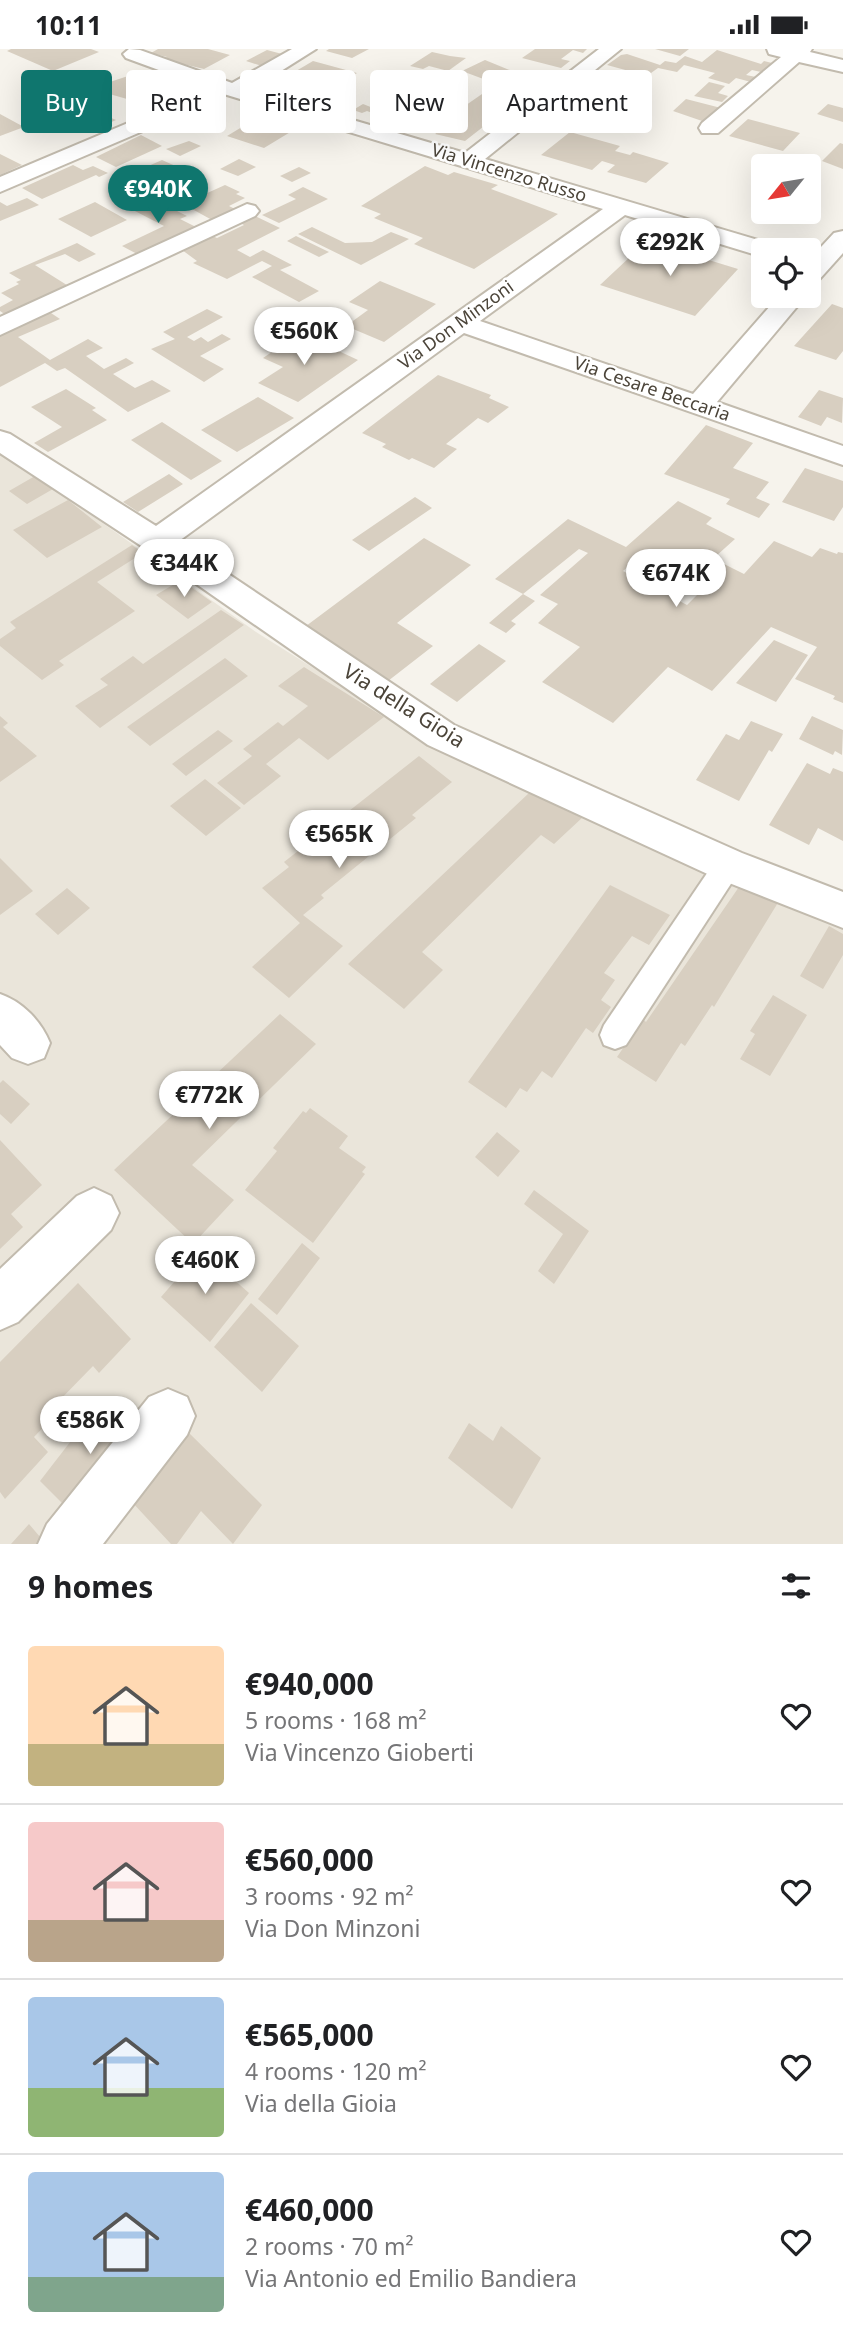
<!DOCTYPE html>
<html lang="en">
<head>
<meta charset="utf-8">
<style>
	body { margin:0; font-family:"Noto Sans",sans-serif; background:#f6f6f6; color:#202124; height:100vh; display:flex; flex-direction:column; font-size:26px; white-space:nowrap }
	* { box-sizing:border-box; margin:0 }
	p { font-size:23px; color:#757577 }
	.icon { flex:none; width:38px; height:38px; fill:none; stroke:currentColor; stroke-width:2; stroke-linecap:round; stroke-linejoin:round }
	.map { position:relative; height:1495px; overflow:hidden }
	.details { display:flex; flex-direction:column; background:#fff; flex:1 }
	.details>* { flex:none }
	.hud { position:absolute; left:21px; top:21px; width:802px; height:63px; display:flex; gap:14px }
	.needle { width:46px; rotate:240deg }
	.fabs { position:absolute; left:751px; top:105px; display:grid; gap:14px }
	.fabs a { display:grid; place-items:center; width:70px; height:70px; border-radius:7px; background:#fff; box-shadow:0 7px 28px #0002; font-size:35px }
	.price { position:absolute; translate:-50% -60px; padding:0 16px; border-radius:24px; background:#fff; color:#222; font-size:23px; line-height:46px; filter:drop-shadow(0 2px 4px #0008) }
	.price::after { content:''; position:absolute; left:50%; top:42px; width:21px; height:16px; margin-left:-10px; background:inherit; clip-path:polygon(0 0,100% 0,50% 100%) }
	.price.current { background:#0f766e; color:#fff }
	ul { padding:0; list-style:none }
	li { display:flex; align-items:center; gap:21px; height:175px; padding:0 28px }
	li+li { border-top:2px solid #e0e0e0 }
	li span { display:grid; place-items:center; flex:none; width:196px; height:140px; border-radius:7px; color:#555 }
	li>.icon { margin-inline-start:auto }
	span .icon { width:84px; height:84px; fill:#fffc; stroke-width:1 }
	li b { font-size:30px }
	h2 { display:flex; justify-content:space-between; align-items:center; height:84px; padding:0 28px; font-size:30px }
	.pill { padding:0 24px; border-radius:7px; background:#fff; box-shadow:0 7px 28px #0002; font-size:24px; line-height:63px }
	.pill.current { background:#0f766e; color:#fff }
	.status { display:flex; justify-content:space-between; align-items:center; height:49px; padding:0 35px; background:#fff; direction:ltr }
	.status svg { height:19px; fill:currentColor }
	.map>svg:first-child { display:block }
</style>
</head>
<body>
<div class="status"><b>10:11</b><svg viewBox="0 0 49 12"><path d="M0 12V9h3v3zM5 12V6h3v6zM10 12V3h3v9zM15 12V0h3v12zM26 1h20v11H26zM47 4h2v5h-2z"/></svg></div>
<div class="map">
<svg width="843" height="1495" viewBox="0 0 843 1495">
	<rect width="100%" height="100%" fill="#f6f3ec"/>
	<!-- residential -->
	<path fill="#eae5da" d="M 0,401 L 256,583 L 430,692 L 843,874 L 843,1495 L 0,1495 Z"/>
	<!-- building -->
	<path fill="#d8cfc1" d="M 11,0 L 91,0 L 99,3 L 53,22 L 7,2 Z
		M 158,0 L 208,0 L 230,6 L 204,20 L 162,10 L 167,8 L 151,4 Z
		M 329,0 L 369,0 L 352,9 L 326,2 Z
		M 535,0 L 587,0 L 583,4 L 573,1 L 561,10 L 570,12 L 561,19 L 522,9 Z
		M 655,0 L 689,0 L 680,7 Z
		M 267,1 L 282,5 L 262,17 L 246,12 Z
		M 717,1 L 761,15 L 764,12 L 772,14 L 761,23 L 752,21 L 746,26 L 756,28 L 751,33 L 736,29 L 729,35 L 708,29 L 715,24 L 684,16 L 677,23 L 658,19 L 651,24 L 643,22 L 640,25 L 607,16 L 621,6 L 627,5 L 660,16 L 665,12 L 676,14 L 685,7 L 702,13 Z
		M 432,3 L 450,7 L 466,9 L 448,22 L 429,17 L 423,20 L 410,17 Z
		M 485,11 L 517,24 L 494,34 L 462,22 Z
		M 313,12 L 357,24 L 338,36 L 347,39 L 327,51 L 288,40 L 306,29 L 291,25 Z
		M 450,24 L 465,30 L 383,68 L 367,62 L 362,64 L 353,61 L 363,55 L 373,59 L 430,33 L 416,29 L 421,26 L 436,30 Z
		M 615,24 L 648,33 L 631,47 L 597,36 Z
		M 128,27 L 174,42 L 171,44 L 174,48 L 146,60 L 128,54 L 134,52 L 99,42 L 110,33 Z
		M 709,33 L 725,37 L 718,44 L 728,47 L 722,53 L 694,47 Z
		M 45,36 L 52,39 L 31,48 L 23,44 Z
		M 63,43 L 88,53 L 79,57 L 55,47 Z
		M 482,45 L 516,52 L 465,92 L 435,85 L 466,63 L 459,61 Z
		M 686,50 L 721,59 L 705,73 L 673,62 Z
		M 828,55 L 843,59 L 843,73 L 817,65 Z
		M 205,58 L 222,63 L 197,77 L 205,79 L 198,83 L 174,75 Z
		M 92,61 L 116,71 L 86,84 L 64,75 L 73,71 L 69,69 Z
		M 0,65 L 24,78 L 0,87 Z
		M 260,67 L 281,74 L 297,79 L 264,99 L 227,87 Z
		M 748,70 L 800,84 L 783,102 L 729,87 Z
		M 570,83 L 620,97 L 615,102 L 630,106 L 633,103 L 669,114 L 646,134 L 607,123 L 615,116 L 602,112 L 592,121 L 541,106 Z
		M 141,86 L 162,97 L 116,118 L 96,108 Z
		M 189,92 L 201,97 L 180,107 L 166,100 Z
		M 840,94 L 843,95 L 843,120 L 822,112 Z
		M 0,105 L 22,116 L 0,126 Z
		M 239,110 L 256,118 L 238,127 L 220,120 Z
		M 162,111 L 180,119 L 176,121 L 182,124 L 154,137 L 130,125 Z
		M 73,116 L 83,121 L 93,117 L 108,124 L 99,128 L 96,126 L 42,150 L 22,139 Z
		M 425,117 L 448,126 L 454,123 L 498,136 L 491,140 L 558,165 L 474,220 L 414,195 L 423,189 L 374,169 L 381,165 L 361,157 Z
		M 299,118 L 311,124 L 292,133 L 280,127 Z
		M 121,136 L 132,141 L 121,146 L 110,140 Z
		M 225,136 L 240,143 L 236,145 L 245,149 L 229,157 L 235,160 L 212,171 L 183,155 Z
		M 303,138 L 328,150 L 279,174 L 262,166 L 296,150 L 288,146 Z
		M 147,147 L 187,167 L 180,170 L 196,178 L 139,206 L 122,197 L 164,177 L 133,161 L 138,159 L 130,155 Z
		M 27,149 L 39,156 L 0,172 L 0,153 L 7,157 Z
		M 95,153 L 127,171 L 91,188 L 58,170 Z
		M 249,164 L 280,179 L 237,201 L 250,208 L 263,201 L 292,216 L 280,221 L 319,242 L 299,253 L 252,228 L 272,217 L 262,212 L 227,230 L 193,214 L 197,212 L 178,198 L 206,184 L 217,189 L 244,176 L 235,171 Z
		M 312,178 L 345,194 L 372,193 L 391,183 L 409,190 L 361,216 L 298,185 Z
		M 296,187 L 329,203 L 319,208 L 287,192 Z
		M 647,192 L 738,220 L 695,267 L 600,236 Z
		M 77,194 L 96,205 L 79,213 L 65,205 L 35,216 L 70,238 L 9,268 L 0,262 L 0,258 L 13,251 L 1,244 L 19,235 L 16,233 L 21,231 L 9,224 Z
		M 380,232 L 436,255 L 384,293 L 346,277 L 368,261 L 349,253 Z
		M 832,255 L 843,259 L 843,302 L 836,311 L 794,297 Z
		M 207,260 L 223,268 L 187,288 L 194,292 L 201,288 L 208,293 L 222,285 L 231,290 L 200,307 L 224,320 L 204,333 L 151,300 L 175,290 L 163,283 Z
		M 48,262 L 60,270 L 18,288 L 50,311 L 88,290 L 103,299 L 86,307 L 104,320 L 126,309 L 134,314 L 113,325 L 135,339 L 152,331 L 171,342 L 128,363 L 65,319 L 57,322 L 45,314 L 0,338 L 0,285 Z
		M 300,284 L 358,311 L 298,353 L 258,334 L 283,318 L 263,309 Z
		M 438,326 L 491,346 L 489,349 L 509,358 L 488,374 L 478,369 L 446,395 L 457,400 L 434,419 L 412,409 L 409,411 L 382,398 L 386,395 L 362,384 Z
		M 66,340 L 96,359 L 92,361 L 107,371 L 48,403 L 34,394 L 62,378 L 31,358 Z
		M 819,341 L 843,349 L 842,374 L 827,368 L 821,377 L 798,368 Z
		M 258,348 L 294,369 L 237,403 L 201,381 Z
		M 162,373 L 222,412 L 191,431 L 131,391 Z
		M 706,376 L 753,394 L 733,419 L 769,433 L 756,449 L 770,455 L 759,469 L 726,455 L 730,450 L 664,425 Z
		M 805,419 L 843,432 L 843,458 L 834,472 L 782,453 Z
		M 169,425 L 183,435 L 138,463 L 123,453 Z
		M 35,427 L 53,440 L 27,455 L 9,442 Z
		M 415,448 L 432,459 L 369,502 L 352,491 Z
		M 68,451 L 102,478 L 47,509 L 13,481 Z
		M 678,452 L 712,469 L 706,475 L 735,490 L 686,534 L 638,509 L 623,522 L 687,556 L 699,544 L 703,546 L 706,544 L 690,534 L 714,510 L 744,525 L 774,492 L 812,508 L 820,499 L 837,505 L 838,503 L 843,504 L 843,654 L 833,650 L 835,647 L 795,630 L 817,598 L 771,578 L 712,642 L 668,618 L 613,674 L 542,633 L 580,598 L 538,574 L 558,555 L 540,546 L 588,504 L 579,500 L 523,545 L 535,552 L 511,572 L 516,575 L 506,584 L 489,574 L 523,545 L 495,530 L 568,470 L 626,498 Z
		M 424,489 L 471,516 L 397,574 L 433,597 L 388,632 L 306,577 Z
		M 132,496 L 143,504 L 97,533 L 135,562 L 59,612 L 64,616 L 42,631 L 0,597 L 0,590 L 16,579 L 10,573 Z
		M 181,531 L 212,553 L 188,570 L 156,546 Z
		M 221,561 L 244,576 L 100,679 L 75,657 L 108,636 L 100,630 L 133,607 L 143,615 Z
		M 774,591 L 808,606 L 776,653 L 736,634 Z
		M 479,595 L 506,612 L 457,653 L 430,635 Z
		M 225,609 L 248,627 L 150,697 L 127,678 Z
		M 304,618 L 384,668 L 328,711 L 299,689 L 266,715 L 281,727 L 244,756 L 217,734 L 252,707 L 243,700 L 278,673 L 283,677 L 308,657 L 278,637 Z
		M 0,667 L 8,674 L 3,678 L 37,707 L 0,733 Z
		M 812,667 L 843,681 L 842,706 L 835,702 L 833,706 L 799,690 Z
		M 751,672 L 783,685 L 772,703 L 769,701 L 739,752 L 696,731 L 726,685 L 739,691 Z
		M 218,681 L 233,692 L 186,727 L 172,715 Z
		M 419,707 L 452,733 L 412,766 L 416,769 L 321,846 L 324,849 L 303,866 L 343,897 L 289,949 L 252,918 L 300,874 L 262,839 L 289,818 L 284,813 Z
		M 807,714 L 830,725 L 833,719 L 843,723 L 843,792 L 818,779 L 809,796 L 769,776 Z
		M 205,730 L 241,759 L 206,787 L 170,757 Z
		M 529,744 L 583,768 L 554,795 L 541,786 L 422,903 L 443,921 L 404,960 L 348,915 Z
		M 0,809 L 33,842 L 0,866 Z
		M 741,835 L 779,852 L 714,958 L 712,956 L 685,997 L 681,994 L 656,1033 L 617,1008 L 643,970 L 646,973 Z
		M 610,836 L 670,866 L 649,896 L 632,887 L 604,924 L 615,931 L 601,951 L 611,958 L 593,984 L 586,979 L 552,1029 L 542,1022 L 527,1043 L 520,1039 L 506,1059 L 468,1033 Z
		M 67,839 L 90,859 L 58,886 L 35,865 Z
		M 829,877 L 843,885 L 843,906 L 823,940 L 800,927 Z
		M 773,946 L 807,966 L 770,1027 L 740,1010 L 755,985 L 750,982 Z
		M 280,965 L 316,995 L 192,1116 L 234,1151 L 193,1195 L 114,1121 Z
		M 3,1031 L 30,1055 L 11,1075 L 0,1065 L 0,1034 Z
		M 310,1059 L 348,1087 L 339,1099 L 366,1118 L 362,1123 L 365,1125 L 313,1194 L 245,1141 L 277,1102 L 273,1099 L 303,1062 L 306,1064 Z
		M 497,1083 L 520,1102 L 498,1128 L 475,1108 Z
		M 0,1091 L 42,1136 L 11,1165 L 23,1178 L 0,1200 Z
		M 534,1141 L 589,1182 L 554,1235 L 538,1222 L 563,1185 L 524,1155 Z
		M 302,1194 L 320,1209 L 277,1266 L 258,1250 Z
		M 204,1204 L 249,1244 L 210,1293 L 161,1248 L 194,1210 L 197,1212 Z
		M 78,1234 L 131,1290 L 99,1324 L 93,1317 L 54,1357 L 58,1363 L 34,1388 L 48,1403 L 5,1450 L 0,1443 L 0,1313 Z
		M 251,1254 L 299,1297 L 262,1343 L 214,1298 Z
		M 114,1350 L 141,1377 L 72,1464 L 40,1432 L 74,1388 L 80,1392 Z
		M 469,1374 L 493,1392 L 501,1377 L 541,1409 L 512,1460 L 448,1409 Z
		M 188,1383 L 262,1456 L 233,1495 L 201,1462 L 177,1495 L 171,1495 L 131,1452 Z
		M 29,1475 L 46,1495 L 11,1495 Z"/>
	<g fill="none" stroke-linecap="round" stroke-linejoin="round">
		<defs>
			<path id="service" d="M 728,805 L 738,808 L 742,816 L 738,824 L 626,996 L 615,1000 L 604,996 L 600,986 L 604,976 L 718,808 Z"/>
			<path id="minor" d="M 129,0 L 140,1 L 232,34 L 292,0 L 316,0 L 251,41 L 465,104 L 599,0 L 621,0 L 485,110 L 775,196 L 778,201 L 763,201 L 763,208 L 625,166 L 480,272 L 693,345 L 779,247 L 806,247 L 717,353 L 843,397 L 843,416 L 464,284 L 179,492 L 454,676 L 742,804 L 843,843 L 843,879 L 714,828 L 428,696 L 146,500 L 0,404 L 0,382 L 10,385 L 156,477 L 603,160 L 227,46 L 126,9 L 123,5 Z
				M 812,0 L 810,3 L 843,11 L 843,23 L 799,13 L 718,84 L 702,84 L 699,79 L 702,74 L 781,8 L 769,5 L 767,0 Z
				M 135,71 L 143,72 L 146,77 L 143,82 L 0,143 L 0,128 Z
				M 247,155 L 255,157 L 259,162 L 255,167 L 0,286 L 0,268 Z
				M 843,182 L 843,204 L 817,233 L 808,235 L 808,212 L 834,184 Z
				M 0,945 C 23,953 41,972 50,994 L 44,1009 L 28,1015 L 12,1009 L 0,996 Z
				M 94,1139 L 111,1147 L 119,1164 L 111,1181 L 18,1273 L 0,1281 L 0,1220 L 77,1147 Z
				M 168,1340 L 187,1348 L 195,1367 L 187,1386 L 103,1495 L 38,1495 L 47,1475 L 149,1348 Z"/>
		</defs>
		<!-- service casing -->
		<use href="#service" stroke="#c2bbae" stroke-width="4"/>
		<!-- minor casing -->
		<use href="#minor" stroke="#c2bbae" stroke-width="4"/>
		<!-- service -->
		<use href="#service" fill="#fff" fill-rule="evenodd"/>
		<!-- minor -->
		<use href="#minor" fill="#fff" fill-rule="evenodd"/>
	</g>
	<g text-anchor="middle" stroke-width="5" stroke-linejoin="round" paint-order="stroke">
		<!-- far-street labels -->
		<g font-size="18" fill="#4b4439" stroke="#fff">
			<text transform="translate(509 124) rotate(17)" y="6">Via Vincenzo Russo</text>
			<text transform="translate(456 276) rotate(-36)" y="6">Via Don Minzoni</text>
			<text transform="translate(652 340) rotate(19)" y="6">Via Cesare Beccaria</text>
		</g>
		<!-- street labels -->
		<g font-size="21" fill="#4b4439" stroke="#fff">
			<text transform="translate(404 657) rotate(32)" y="7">Via della Gioia</text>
		</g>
	</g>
</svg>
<div class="fabs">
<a><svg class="needle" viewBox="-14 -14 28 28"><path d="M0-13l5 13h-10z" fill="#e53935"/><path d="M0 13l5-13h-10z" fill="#757577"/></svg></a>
<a><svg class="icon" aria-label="locate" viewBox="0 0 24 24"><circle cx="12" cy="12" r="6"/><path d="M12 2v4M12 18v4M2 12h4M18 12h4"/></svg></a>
</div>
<b class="price current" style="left:158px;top:176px">€940K</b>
<b class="price" style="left:670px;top:229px">€292K</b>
<b class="price" style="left:304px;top:318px">€560K</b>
<b class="price" style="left:184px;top:550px">€344K</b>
<b class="price" style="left:676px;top:560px">€674K</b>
<b class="price" style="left:339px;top:821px">€565K</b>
<b class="price" style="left:209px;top:1082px">€772K</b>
<b class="price" style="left:205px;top:1247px">€460K</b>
<b class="price" style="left:90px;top:1407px">€586K</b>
<div class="hud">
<a class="pill current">Buy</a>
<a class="pill">Rent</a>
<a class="pill">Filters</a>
<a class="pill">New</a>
<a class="pill">Apartment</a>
</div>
</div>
<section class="details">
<h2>9 homes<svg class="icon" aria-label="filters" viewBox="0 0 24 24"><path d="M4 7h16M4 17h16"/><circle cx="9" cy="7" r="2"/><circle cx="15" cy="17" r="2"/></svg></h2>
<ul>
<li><span style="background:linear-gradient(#ffd9b3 70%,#c2b280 0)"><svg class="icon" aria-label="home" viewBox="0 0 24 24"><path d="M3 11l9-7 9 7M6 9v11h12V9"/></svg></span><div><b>€940,000</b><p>5 rooms · 168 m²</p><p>Via Vincenzo Gioberti</p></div><svg class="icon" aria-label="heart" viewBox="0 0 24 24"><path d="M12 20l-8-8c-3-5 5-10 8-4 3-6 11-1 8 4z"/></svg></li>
<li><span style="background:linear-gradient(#f6c9c9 70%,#b9a48a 0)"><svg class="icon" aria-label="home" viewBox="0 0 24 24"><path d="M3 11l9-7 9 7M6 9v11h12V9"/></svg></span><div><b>€560,000</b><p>3 rooms · 92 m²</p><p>Via Don Minzoni</p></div><svg class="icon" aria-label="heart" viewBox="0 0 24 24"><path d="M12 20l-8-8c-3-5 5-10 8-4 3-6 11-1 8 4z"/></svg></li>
<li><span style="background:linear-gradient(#a9c7e8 65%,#8fb573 0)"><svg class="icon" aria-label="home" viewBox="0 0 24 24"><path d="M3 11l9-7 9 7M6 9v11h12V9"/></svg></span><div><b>€565,000</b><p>4 rooms · 120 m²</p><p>Via della Gioia</p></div><svg class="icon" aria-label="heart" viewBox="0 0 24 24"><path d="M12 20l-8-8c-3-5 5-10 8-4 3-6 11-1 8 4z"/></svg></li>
<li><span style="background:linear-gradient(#a9c7e8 75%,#7fa58c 0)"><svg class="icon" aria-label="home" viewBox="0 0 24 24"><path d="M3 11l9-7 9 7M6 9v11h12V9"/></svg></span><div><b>€460,000</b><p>2 rooms · 70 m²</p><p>Via Antonio ed Emilio Bandiera</p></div><svg class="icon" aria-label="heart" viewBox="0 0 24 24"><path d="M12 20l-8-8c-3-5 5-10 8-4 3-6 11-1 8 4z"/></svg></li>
</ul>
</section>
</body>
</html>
